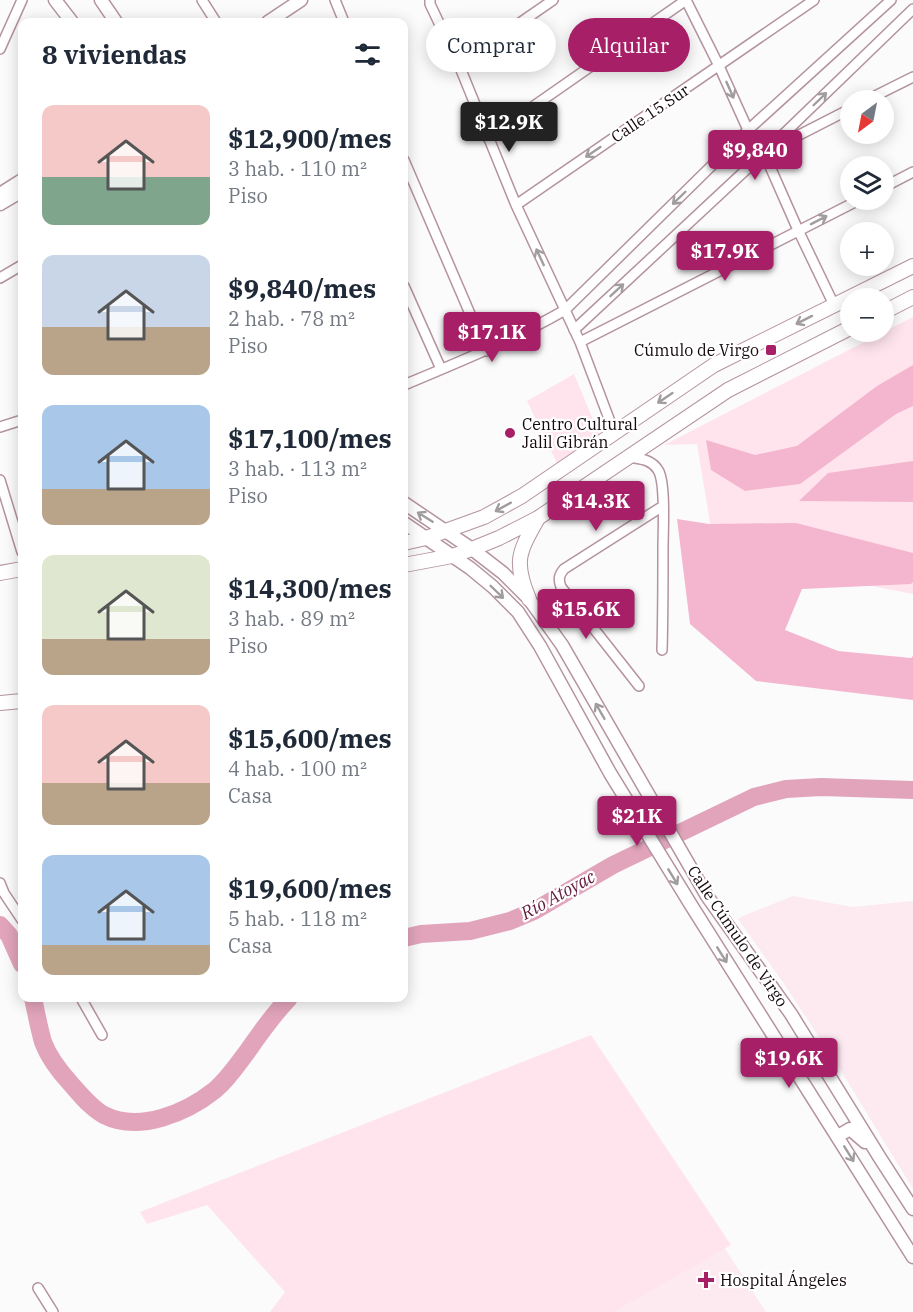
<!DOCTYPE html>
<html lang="es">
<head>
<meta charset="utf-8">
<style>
	body { margin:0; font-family:"IBM Plex Serif",serif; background:#f6f6f7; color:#1f2937; height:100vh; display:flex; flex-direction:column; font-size:22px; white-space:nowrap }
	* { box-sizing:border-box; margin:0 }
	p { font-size:20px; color:#747a83 }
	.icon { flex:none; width:33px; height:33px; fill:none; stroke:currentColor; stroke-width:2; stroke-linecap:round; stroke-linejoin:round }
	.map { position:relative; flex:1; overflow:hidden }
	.drawer { position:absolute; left:18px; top:18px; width:390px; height:984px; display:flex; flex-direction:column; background:#fff; border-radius:12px; box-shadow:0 3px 15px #0003 }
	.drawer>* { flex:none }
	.guide { position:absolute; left:426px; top:18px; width:396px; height:54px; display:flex; gap:12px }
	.needle { width:39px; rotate:212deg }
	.controls { position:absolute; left:840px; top:90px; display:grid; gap:12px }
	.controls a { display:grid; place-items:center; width:54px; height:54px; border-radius:50%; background:#fff; box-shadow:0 3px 15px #0003; font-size:30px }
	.price { position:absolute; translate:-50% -51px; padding:0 14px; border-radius:6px; background:#a71f67; color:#fff; font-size:20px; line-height:39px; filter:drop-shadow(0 2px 3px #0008) }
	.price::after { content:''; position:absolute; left:50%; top:36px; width:18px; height:14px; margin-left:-9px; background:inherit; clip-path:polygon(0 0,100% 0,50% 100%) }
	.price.on { background:#222; color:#fff }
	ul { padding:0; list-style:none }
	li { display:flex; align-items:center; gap:18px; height:150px; padding:0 24px }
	li span { display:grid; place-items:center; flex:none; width:168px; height:120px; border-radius:12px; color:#555 }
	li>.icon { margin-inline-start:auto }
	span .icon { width:72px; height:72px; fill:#fffc; stroke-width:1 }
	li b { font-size:26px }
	h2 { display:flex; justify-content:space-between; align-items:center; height:72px; padding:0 24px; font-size:26px }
	.tag { padding:0 21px; border-radius:27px; background:#fff; box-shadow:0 3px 15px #0003; font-size:21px; line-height:54px }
	.tag.on { background:#a71f67; color:#fff }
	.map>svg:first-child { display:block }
</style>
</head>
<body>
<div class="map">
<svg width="913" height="1312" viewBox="0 0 913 1312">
	<rect width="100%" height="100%" fill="#fbfbfb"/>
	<!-- built -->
	<path fill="#fceaf0" d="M 793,896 L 852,907 L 913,901 L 913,1189 L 835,1061 L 782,981 L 738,919 L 743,916 Z
		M 724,1247 L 766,1312 L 611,1312 Z"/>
	<!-- green -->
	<path fill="#ffe4ed" d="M 913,317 L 913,594 L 799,572 L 714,547 L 697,444 L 664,445 Z
		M 574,374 L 599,434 L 557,463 L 527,401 Z
		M 591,1035 L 731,1245 L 613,1312 L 270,1312 L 285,1292 L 207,1205 L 147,1224 L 140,1212 Z"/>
	<!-- forest -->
	<path fill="#f4b6ce" d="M 913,365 L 913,406 L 896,414 L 800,484 L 745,491 L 711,470 L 706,440 L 755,455 L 797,446 L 877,386 Z
		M 913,461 L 913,502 L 799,501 L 828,473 Z
		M 677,519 L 709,524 L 796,523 L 913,553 L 913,582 L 911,584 L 802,589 L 785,630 L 838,651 L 911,658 L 913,656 L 913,700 L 756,681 L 690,624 Z"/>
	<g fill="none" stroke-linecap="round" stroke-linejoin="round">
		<!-- river -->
		<path stroke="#e1a4bb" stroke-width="18" d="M 0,925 L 9,935 L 22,964
			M 404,938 L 421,934 L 470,931 L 510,921 L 534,911 L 613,865 L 754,797 L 786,789 L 821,787 L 913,790
			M 33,998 C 36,1012 39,1028 43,1042 C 49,1058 60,1072 71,1084 C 81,1095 91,1108 104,1115 C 139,1133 186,1113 215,1090 C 228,1079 237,1065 247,1052 C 260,1033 274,1014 289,998"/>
		<defs>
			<path id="street" d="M 202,0 L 216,22
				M 335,0 L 344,22
				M 430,0 L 430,4 L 459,65 L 516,205 L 580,342 L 614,432
				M 686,0 L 719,66 L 748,130
				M 0,49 L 22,0
				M 459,65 L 553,0
				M 867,100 L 913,77
				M 488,138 L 686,0
				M 404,160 L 486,351
				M 884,187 L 913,172
				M 516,205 L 814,0
				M 0,278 L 22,265
				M 404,286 L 441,369
				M 834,305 L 798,230 L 764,153 L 850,109
				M 574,330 L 764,153 L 913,9
				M 580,342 L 859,200
				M 404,385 C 459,362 513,340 565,310 L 748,130 L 891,0
				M 0,427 L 22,420
				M 629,457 C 640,459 651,459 658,470 C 666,482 663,531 663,548 C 663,582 663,616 662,650
				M 0,480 L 22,552
				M 639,686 L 561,587 C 558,579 559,575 564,569 L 663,506
				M 0,883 L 4,893 L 22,920
				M 81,998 L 102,1035
				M 38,1288 L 53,1312"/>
			<path id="secondary" d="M 55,0 L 72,22
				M 101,0 L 116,22
				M 268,22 L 301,0
				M 0,194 L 22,180
				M 0,204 L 22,191
				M 404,503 L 472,549 L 503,573 L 529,599 L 562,645 L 707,896 L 791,1014 L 880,1158 L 913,1209
				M 404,523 L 470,568 L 493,587 L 518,612 L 540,646 L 610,773 L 691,905 L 913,1257
				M 838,1136 L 850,1129 L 865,1142"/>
			<path id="primary" d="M 884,312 L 913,297
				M 404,543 L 426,538 L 484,517 L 522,496 L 714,365 L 913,266
				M 404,565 L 452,556 L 472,549 L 499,538 L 538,518 L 728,390 L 850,328
				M 0,573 L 22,569
				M 529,599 C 513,561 519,552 538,518
				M 0,703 L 22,701"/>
		</defs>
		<!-- street casing -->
		<use href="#street" stroke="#b4939f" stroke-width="12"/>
		<!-- secondary casing -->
		<use href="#secondary" stroke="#b4939f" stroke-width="15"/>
		<!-- primary casing -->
		<use href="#primary" stroke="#b4939f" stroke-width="16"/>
		<!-- street -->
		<use href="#street" stroke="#fff" stroke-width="9"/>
		<!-- secondary -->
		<use href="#secondary" stroke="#fff" stroke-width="12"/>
		<!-- primary -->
		<use href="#primary" stroke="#fff" stroke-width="14"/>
	</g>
	<!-- one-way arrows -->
	<defs><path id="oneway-shaft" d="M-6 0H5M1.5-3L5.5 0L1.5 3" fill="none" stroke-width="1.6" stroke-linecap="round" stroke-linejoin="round" transform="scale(1.5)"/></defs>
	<g stroke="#a19d9e">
		<use href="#oneway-shaft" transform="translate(730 90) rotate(66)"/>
		<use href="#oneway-shaft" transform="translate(820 99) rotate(-44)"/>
		<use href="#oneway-shaft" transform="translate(593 152) rotate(146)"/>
		<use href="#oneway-shaft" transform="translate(679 198) rotate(136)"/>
		<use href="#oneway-shaft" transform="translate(819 220) rotate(-27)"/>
		<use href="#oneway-shaft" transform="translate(540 257) rotate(-115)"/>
		<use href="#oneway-shaft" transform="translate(617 290) rotate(-43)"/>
		<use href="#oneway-shaft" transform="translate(804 320) rotate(153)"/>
		<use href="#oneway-shaft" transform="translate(665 398) rotate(146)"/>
		<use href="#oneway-shaft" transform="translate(503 507) rotate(151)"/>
		<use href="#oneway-shaft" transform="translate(425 517) rotate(-148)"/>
		<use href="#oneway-shaft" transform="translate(497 592) rotate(44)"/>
		<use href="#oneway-shaft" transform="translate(600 711) rotate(-120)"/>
		<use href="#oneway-shaft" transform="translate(673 877) rotate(59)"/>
		<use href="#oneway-shaft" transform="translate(722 955) rotate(58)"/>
		<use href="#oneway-shaft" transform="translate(849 1154) rotate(58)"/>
	</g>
	<!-- markers -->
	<g fill="#a71f67" stroke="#fff" stroke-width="2">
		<rect x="765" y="344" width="12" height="12" rx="3"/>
		<circle cx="510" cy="433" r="6"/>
		<path d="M703 1271h6v6h6v6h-6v6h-6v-6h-6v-6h6z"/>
	</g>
	<g text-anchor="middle" stroke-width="4.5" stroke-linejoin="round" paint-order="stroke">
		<!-- street labels -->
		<g font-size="16" fill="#14090d" stroke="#fff">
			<text transform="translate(650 113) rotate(-34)" y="6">Calle 15 Sur</text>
			<text transform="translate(738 936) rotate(56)" y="6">Calle Cúmulo de Virgo</text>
		</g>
		<!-- poi labels -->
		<g font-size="16" fill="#14090d" stroke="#fff" text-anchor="start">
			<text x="759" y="356" text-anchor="end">Cúmulo de Virgo</text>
			<text x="522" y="430">Centro Cultural<tspan x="522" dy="18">Jalil Gibrán</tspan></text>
			<text x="720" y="1286">Hospital Ángeles</text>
		</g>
		<!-- water labels -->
		<g font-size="18" font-style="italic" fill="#631c3e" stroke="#fff">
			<text transform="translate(558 895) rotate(-29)" y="6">Río Atoyac</text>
		</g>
	</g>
</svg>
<div class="controls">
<a><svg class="needle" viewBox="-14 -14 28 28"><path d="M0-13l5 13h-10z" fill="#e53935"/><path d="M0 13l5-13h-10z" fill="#747a83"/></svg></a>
<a><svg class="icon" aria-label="layers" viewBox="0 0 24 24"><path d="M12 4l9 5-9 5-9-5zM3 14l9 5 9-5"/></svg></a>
<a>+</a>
<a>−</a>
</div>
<b class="price on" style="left:509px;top:153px">$12.9K</b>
<b class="price" style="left:755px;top:181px">$9,840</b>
<b class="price" style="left:725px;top:282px">$17.9K</b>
<b class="price" style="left:492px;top:363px">$17.1K</b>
<b class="price" style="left:596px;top:532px">$14.3K</b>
<b class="price" style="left:586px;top:640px">$15.6K</b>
<b class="price" style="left:637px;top:847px">$21K</b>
<b class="price" style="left:789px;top:1089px">$19.6K</b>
<div class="guide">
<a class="tag">Comprar</a>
<a class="tag on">Alquilar</a>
</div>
<section class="drawer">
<h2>8 viviendas<svg class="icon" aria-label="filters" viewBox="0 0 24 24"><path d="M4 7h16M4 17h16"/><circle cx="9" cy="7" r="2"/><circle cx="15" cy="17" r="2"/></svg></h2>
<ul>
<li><span style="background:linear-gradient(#f6c9c9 60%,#7fa58c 0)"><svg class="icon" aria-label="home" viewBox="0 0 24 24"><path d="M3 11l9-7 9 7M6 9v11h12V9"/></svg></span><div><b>$12,900/mes</b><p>3 hab. · 110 m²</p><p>Piso</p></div></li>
<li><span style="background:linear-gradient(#c9d6e8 60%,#b9a48a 0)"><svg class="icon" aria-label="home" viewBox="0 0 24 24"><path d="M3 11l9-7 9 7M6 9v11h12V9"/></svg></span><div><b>$9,840/mes</b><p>2 hab. · 78 m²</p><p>Piso</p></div></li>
<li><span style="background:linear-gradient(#a9c7e8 70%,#b9a48a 0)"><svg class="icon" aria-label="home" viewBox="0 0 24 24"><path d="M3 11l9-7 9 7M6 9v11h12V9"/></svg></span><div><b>$17,100/mes</b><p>3 hab. · 113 m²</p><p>Piso</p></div></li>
<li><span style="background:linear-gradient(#dfe7d0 70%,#b9a48a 0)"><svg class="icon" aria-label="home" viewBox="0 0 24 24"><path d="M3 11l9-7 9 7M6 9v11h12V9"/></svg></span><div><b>$14,300/mes</b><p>3 hab. · 89 m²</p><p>Piso</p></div></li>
<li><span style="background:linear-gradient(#f6c9c9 65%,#b9a48a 0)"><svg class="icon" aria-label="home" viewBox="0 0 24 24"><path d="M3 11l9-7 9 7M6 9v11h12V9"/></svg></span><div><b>$15,600/mes</b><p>4 hab. · 100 m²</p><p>Casa</p></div></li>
<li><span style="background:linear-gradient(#a9c7e8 75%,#b9a48a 0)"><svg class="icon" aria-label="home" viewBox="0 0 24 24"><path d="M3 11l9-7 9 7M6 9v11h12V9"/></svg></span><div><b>$19,600/mes</b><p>5 hab. · 118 m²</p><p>Casa</p></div></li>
</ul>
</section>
</div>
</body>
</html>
